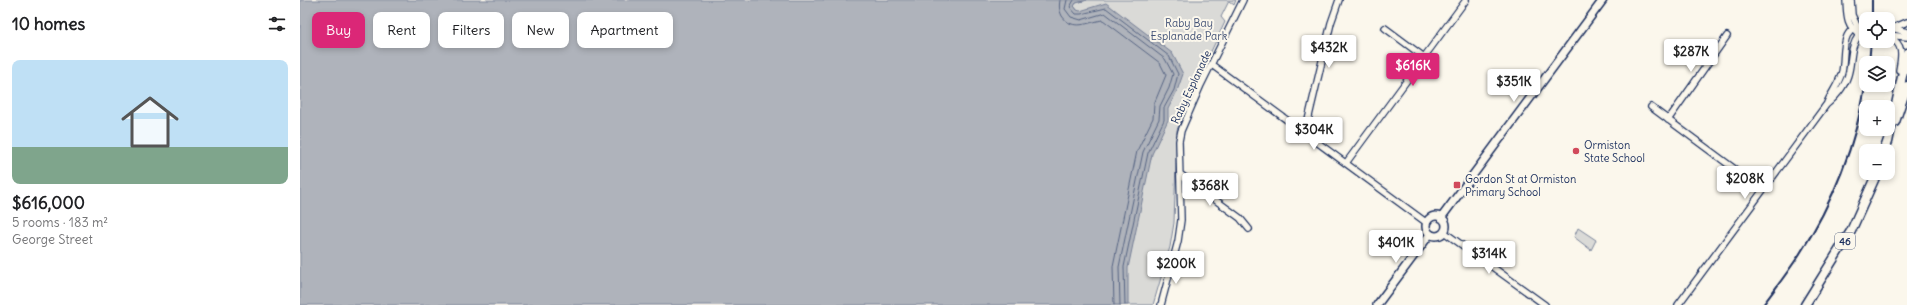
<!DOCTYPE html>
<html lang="en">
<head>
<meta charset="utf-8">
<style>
	body { margin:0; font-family:Delius,sans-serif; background:#f6f6f6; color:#202124; height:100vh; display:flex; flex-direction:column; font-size:15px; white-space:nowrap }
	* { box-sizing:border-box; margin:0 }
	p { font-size:13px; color:#757577 }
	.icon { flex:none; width:22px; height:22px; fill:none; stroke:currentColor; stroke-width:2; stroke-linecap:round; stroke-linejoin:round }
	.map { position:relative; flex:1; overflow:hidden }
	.sheet { display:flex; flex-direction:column; background:#fff; width:300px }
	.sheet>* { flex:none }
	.top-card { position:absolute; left:12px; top:12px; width:380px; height:36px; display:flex; gap:8px }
	.controls { position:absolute; left:1559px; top:12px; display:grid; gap:8px }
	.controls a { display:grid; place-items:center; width:36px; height:36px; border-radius:8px; background:#fff; box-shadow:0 2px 6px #0003; font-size:20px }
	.price { position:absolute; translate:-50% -34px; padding:0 9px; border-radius:4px; background:#fff; color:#222; font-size:13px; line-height:26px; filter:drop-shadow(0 1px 2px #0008) }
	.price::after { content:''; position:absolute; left:50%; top:24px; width:12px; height:9px; margin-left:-6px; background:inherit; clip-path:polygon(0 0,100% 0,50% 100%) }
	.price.active { background:#db2777; color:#fff }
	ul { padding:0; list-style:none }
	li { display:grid; align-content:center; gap:8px; height:212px; padding:0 12px }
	li span { display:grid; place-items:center; height:124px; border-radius:8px; color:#555 }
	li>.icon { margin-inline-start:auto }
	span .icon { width:72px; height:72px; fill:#fffc; stroke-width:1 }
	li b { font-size:17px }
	h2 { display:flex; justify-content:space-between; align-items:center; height:48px; padding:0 12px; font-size:17px }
	.chip { padding:0 14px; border-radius:8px; background:#fff; box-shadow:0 2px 6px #0003; font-size:14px; line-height:36px }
	.chip.active { background:#db2777; color:#fff }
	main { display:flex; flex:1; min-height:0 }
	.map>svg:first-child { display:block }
</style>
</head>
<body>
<main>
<section class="sheet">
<h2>10 homes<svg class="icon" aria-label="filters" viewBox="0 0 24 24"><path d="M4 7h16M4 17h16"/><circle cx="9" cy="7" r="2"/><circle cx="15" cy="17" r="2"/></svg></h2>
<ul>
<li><span style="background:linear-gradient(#bfe0f5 70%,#7fa58c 0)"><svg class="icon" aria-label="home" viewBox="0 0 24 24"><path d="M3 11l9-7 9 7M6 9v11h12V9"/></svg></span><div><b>$616,000</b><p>5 rooms · 183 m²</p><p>George Street</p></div></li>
</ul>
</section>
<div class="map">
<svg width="1607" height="305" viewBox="0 0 1607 305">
	<rect width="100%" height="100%" fill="#fbf7ec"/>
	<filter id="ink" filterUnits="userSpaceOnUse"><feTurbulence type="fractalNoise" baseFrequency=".025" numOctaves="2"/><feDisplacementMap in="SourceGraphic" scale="8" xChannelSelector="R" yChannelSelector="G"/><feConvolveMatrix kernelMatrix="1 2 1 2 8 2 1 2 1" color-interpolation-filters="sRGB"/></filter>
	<g filter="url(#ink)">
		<!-- green -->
		<path fill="#dadad7" stroke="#7a849a" d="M 787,0 L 936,0 L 934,5 L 929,1 L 921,17 L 925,22 L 897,81 L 877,130 L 874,223 L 870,247 L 853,305 L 777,305 L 777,10 L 774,6 L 776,3 Z
			M 1278,228 L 1296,240 L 1291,250 L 1274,237 Z"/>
		<!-- water -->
		<path fill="#afb3bb" stroke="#747e96" d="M 0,0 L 787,0 L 776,3 L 774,6 L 777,10 L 780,11 L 806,3 L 872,53 L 883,74 L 877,91 L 868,109 L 868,120 L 852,154 L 828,268 L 828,305 L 0,305 Z"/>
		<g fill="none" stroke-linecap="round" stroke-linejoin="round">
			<!-- shore -->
			<path stroke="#566483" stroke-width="1" d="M 760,0 C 759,6 759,10 762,16 C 773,32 788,22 803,20 L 860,63 L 866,75 L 854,104 L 853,118 L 837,151 L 813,266 L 814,305
				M 767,0 L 765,9 L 771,17 L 781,20 L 805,13 L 865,59 L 873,74 L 869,88 L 860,106 L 859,119 L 843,152 L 819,267 L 820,305
				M 774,0 L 770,7 L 776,14 L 781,14 L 806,8 L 869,56 L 878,74 L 874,90 L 864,108 L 864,120 L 848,153 L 824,267 L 825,305"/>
			<defs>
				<path id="minor" d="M 1546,0 C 1547,15 1546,25 1559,35
					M 1551,0 L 1552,15 L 1559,30
					M 1588,27 L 1607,32
					M 1085,28 L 1124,57
					M 1593,28 L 1607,22
					M 1588,35 L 1607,37
					M 1588,36 C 1604,44 1602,55 1599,70
					M 912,65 L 1127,223
					M 1527,103 C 1531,93 1539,84 1542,72 C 1546,54 1538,26 1566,26
					M 1351,107 L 1463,190
					M 1368,120 L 1427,36
					M 1005,133 L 1031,23 L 1039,0
					M 1046,163 L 1166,0
					M 880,174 L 940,218 L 949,229
					M 1144,232 L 1245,305
					M 861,305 L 878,241 L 881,220 L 879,141 L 881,131 L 901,85 L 943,0
					M 1378,305 L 1526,105 C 1537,96 1546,86 1549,71 C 1552,58 1550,47 1559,35 L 1566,34"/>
				<path id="tertiary" d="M1126 226a10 10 0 1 1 20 0a10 10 0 1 1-20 0Z
					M 1141,218 L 1303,0
					M 1077,305 L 1130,234"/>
				<path id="primary" d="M 1595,122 L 1607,86
					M 1588,142 L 1607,53
					M 1584,151 L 1589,137
					M 1505,305 L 1551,231 L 1577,173"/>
			</defs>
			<!-- minor casing -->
			<use href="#minor" stroke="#1b2f5e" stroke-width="8"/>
			<!-- tertiary casing -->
			<use href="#tertiary" stroke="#1b2f5e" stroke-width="10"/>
			<!-- primary casing -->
			<use href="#primary" stroke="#1b2f5e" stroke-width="11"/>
			<!-- minor -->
			<use href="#minor" stroke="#fbf7ec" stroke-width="5.5"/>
			<!-- tertiary -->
			<use href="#tertiary" stroke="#fbf7ec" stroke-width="7"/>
			<!-- primary -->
			<use href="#primary" stroke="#fbf7ec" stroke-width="8"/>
			<!-- rail -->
			<path stroke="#1b2f5e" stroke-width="2" d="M 1572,19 L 1572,0
				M 1569,63 L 1571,41
				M 1463,305 C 1475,289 1488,272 1499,255 C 1533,203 1556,144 1566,82"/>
		</g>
	</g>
	<!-- markers -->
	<g fill="#d1495b" stroke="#fbf7ec" stroke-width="1.5">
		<circle cx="1276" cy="151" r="4"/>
		<rect x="1153" y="181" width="8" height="8" rx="2"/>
	</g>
	<g text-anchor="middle" stroke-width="4" stroke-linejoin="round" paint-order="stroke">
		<!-- shield labels -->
		<rect fill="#fbf7ec" stroke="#5e6b89" stroke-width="1" x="1535" y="233" width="20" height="16" rx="3"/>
		<g font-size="10" font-weight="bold" fill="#1b2f5e">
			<text x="1545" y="245">46</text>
		</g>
		<!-- park labels -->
		<g font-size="11" fill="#415176" stroke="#fbf7ec">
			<text x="889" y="27">Raby Bay<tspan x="889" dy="13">Esplanade Park</tspan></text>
		</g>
		<!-- street labels -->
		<g font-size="11" fill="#1b2f5e" stroke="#fbf7ec">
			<text transform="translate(891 87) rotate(-65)" y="4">Raby Esplanade</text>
		</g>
		<!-- poi labels -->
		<g font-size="11" fill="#1b2f5e" stroke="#fbf7ec" text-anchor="start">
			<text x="1284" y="149">Ormiston<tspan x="1284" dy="13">State School</tspan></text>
			<text x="1165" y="183">Gordon St at Ormiston<tspan x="1165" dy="13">Primary School</tspan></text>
		</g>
	</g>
</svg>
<div class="controls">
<a><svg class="icon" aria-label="locate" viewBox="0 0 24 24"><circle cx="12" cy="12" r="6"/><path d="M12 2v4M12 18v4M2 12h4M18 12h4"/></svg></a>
<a><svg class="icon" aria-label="layers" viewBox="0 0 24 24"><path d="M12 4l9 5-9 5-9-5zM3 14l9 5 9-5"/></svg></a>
<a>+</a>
<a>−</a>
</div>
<b class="price" style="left:1029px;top:69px">$432K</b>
<b class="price" style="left:1391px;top:73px">$287K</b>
<b class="price active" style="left:1113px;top:87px">$616K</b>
<b class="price" style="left:1214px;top:103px">$351K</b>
<b class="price" style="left:1014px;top:151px">$304K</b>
<b class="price" style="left:1445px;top:200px">$208K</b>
<b class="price" style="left:910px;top:207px">$368K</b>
<b class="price" style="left:1096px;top:264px">$401K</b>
<b class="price" style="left:1189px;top:275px">$314K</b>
<b class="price" style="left:876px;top:285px">$200K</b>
<div class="top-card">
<a class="chip active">Buy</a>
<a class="chip">Rent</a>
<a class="chip">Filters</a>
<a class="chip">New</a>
<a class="chip">Apartment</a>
</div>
</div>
</main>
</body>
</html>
